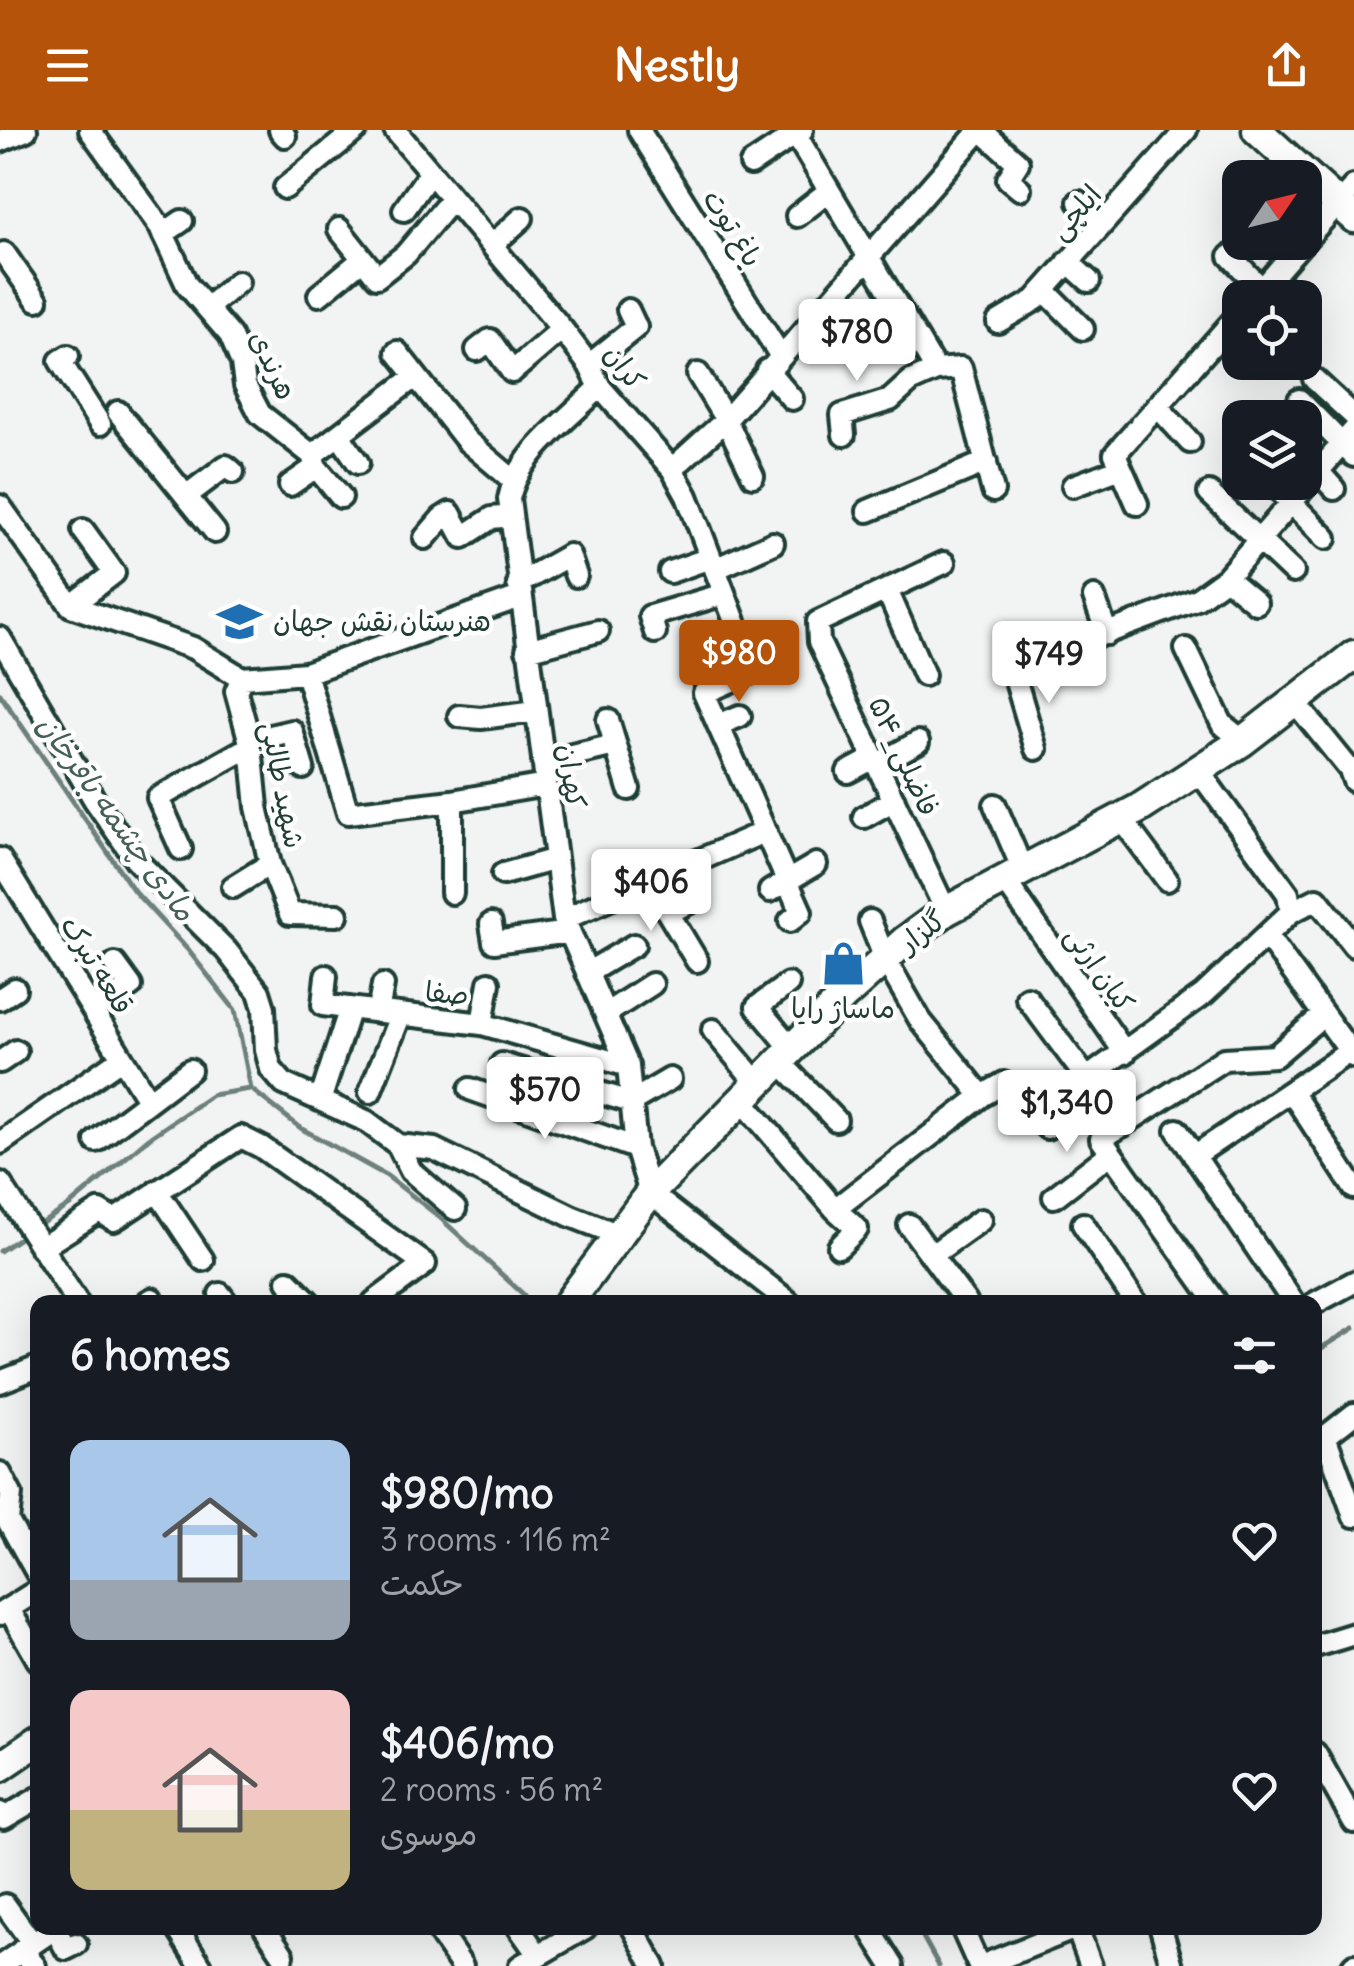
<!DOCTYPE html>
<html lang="en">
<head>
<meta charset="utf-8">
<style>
	body { margin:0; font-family:Delius,"Playpen Sans Arabic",sans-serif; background:#20242c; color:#f1f3f6; height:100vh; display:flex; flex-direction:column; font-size:38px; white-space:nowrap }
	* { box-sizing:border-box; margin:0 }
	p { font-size:32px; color:#9ea1a6 }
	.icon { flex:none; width:55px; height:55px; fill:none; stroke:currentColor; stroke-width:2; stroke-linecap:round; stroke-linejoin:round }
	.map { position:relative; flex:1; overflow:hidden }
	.sheet { position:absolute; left:30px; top:1165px; width:1292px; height:640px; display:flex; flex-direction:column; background:#171b24; border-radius:20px; box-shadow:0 10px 40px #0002 }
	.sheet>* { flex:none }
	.needle { width:65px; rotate:55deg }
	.controls { position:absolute; left:1222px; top:30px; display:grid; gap:20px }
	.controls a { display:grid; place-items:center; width:100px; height:100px; border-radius:20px; background:#171b24; box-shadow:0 10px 40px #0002; font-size:50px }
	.price { position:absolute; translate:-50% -85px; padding:0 22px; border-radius:10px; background:#fff; color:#222; font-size:32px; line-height:65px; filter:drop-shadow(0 2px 5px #0008) }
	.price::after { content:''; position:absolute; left:50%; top:60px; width:30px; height:22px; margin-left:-15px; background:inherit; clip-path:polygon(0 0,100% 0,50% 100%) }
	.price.selected { background:#b45309; color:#fff }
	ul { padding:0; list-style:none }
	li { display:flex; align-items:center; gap:30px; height:250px; padding:0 40px }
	li span { display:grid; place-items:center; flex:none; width:280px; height:200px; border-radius:20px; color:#555 }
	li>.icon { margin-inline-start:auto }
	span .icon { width:120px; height:120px; fill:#fffc; stroke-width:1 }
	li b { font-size:42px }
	h2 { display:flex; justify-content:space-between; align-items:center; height:120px; padding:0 40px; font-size:42px }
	header { display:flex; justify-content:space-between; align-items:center; height:130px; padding:0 40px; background:#b45309; color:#fff; font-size:45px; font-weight:700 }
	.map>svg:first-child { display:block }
</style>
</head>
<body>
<header><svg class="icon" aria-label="menu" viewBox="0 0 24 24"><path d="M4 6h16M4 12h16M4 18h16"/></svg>Nestly<svg class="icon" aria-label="share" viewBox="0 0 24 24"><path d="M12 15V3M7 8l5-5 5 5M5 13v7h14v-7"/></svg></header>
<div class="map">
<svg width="1354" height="1836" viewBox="0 0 1354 1836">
	<rect width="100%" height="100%" fill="#f2f3f3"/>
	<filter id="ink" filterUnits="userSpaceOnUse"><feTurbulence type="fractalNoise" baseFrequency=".01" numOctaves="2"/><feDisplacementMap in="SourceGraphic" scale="20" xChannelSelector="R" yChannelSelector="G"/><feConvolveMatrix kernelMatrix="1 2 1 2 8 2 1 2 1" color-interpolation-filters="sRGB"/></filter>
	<g filter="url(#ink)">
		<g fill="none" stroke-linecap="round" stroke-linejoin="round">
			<!-- stream -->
			<path stroke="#6d807b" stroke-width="5" d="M 0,564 L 134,761 L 188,820 L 235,880 L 251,959 L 302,999 L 387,1046 L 437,1085 L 524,1165
				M 36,1097 L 70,1075 L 149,1008 L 212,965 L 250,959
				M 0,1121 L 27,1103
				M 1315,1222 L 1354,1198
				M 918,1798 L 939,1836"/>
			<defs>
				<path id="minor" d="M 90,0 L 160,97 L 187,155 L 230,205 L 242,233 L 245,255 L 260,284 L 312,325 L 316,337 L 341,367
					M 280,0 L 285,6
					M 395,0 L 562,199 L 589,235 L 600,257 L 672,339 L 687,366 L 754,541 L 704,563 L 801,782 L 790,791
					M 639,0 L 780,225
					M 793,0 L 936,240 L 961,238 L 993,361
					M 981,0 L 1018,33 L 1008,49 L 1020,59
					M 0,11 L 26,0
					M 751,34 L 802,0
					M 285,58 L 356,0
					M 1079,72 L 1103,93
					M 404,80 L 429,44
					M 797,86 L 829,61
					M 339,99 L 377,147 L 406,124 L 452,69
					M 163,104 L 182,91
					M 1305,110 L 1354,56
					M 492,115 L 522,88
					M 4,123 L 37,170
					M 1230,126 L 1262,159
					M 1068,132 L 1089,151
					M 1044,160 L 1083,199
					M 319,165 L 363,129
					M 1254,168 L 1303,112
					M 207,178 L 238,152
					M 998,192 L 1035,170 L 1186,0
					M 1220,206 L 1240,227
					M 477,220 L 490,210 L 512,242 L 562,199
					M 397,222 L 467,311 L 513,350
					M 68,226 L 60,231 L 100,294
					M 589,235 L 636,197 L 628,180
					M 767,240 L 792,269
					M 698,244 L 726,290 L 753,346
					M 1314,249 L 1354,286
					M 600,257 C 569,288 518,324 509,369 L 564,789 L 628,936 L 636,1018 L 650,1063 L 789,1172
					M 1299,270 L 1354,326
					M 1157,276 L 1190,312
					M 118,282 L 215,402
					M 339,305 L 358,333
					M 844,305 L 842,285 L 890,270 L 911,251 L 936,240
					M 312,325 L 416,246
					M 672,339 L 726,290 L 980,0
					M 1319,342 L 1334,359
					M 1271,352 L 1326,408
					M 290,355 L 316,337
					M 1073,356 L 1121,338
					M 1209,363 L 1293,442
					M 186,366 L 226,336 L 233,342
					M 1137,374 L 1115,324 L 1240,183
					M 0,376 L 71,476 L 193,518 L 242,548 L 306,543 L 520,467
					M 868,381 L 986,332
					M 425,408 L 442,388 L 450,383 L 463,407 L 492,388 L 511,386
					M 944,433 L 818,492 L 819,512 L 946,781
					M 715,439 L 773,413
					M 670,442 L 710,428
					M 1226,448 L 1256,473
					M 518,454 L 569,425 L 576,446
					M 887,460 L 924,545
					M 1094,467 L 1107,504
					M 71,476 L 114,443 L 83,400
					M 655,502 L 650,486 L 724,464
					M 0,508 L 94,669 L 137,731 L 226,820 L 259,862 L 264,878 L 266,920 L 271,939 L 284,954 L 366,991 L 398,1015 L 411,1041 L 455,1079
					M 1186,519 L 1222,594 L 1243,611
					M 527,520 L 598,501
					M 306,543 L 348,683 L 452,671 L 546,655
					M 242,548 L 236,561 L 251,616 L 257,677 L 270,734 L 290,784 L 337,785
					M 1295,572 L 1350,640 L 1354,651
					M 459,586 L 481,588 L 536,581
					M 608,590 L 629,659
					M 718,595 L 740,586
					M 249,611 L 292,601 L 303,638
					M 1036,619 L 1015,548 L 1088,510 L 1197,469 L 1226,448 L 1354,300
					M 543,632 L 615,615
					M 878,634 L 918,612
					M 848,642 L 874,628
					M 452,671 L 452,763
					M 995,675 L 1023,740
					M 864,687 L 894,670
					M 1121,688 L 1167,750
					M 181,719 L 158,668 L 251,616
					M 0,729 L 148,970
					M 503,744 L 556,729
					M 1004,749 L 1125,923
					M 649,751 L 697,831
					M 233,757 L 270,734
					M 770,761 L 816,734
					M 1291,782 L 1317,769 L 1354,816
					M 668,783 L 690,772
					M 564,789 L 766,701
					M 491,794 L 494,812 L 570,802
					M 1267,806 L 1354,927
					M 587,843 L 634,815
					M 326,846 L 323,875 L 482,894 L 628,936
					M 788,854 L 757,877 L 792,919
					M 1027,868 L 1122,996
					M 0,869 L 15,859
					M 93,880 L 131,856 L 115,834
					M 378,882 L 383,855
					M 607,883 L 652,854
					M 482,894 L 489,853
					M 713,900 L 758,954
					M 0,932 L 16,921
					M 780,932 L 836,990
					M 502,934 L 631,972 L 670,949
					M 1087,948 L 1204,864 L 1291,782 L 1288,764 L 1198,640
					M 470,959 L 636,1018
					M 1291,961 L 1354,1058
					M 370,962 L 400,886
					M 982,966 L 1004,953 L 1047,998
					M 321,968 L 350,878
					M 742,970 L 835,1079 L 982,966 L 920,890 L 885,829 L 870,791
					M 1177,1000 L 1293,1172
					M 96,1011 L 190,940
					M 0,1013 L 122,928
					M 398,1015 L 434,1019 L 571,1086 L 617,1104
					M 1194,1026 L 1349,922
					M 0,1053 L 77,1172
					M 157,1061 L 203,1130
					M 1054,1067 L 1111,1023
					M 835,1079 L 857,1099 L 839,1117
					M 1083,1094 L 1135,1172
					M 909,1095 L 966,1172
					M 41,1118 L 99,1081 L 114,1090 L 241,1007 L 261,1017 L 425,1134 L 374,1172
					M 932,1125 L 981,1090
					M 288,1151 L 309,1172
					M 220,1164 L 226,1172
					M 147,1172 L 152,1169
					M 1216,1172 L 1101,1009 L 1224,929 L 1275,926 L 1322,886
					M 1315,1173 L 1354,1152
					M 0,1252 L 38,1237
					M 1325,1306 L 1354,1386
					M 1317,1313 L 1354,1284
					M 0,1343 L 11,1364 L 8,1391
					M 8,1391 L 38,1445
					M 9,1479 L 38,1530
					M 0,1484 L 38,1460
					M 1315,1516 L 1354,1504
					M 1315,1623 L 1354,1692
					M 0,1683 L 4,1688 L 38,1668
					M 5,1775 L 33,1814
					M 55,1798 L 66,1819 L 76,1814
					M 177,1798 L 201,1836
					M 265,1798 L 283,1825
					M 436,1798 L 462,1836
					M 519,1798 L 538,1825
					M 633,1798 L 654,1836
					M 869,1798 L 893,1836
					M 962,1798 L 979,1836
					M 1077,1798 L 1091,1836
					M 1161,1798 L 1172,1836
					M 22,1820 L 35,1836
					M 0,1836 L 56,1798
					M 520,1836 L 585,1798
					M 981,1836 L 1076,1798
					M 1353,1836 L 1354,1835"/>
				<path id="major" d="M 1257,0 L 1354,88
					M 569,1172 L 650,1063 L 845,865 L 906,810 L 946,781 L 1140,678 L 1243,611 L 1354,525
					M 0,1637 L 38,1611"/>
			</defs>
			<!-- minor casing -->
			<use href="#minor" stroke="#1f3d34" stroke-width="28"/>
			<!-- major casing -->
			<use href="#major" stroke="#1f3d34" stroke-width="35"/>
			<!-- minor -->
			<use href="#minor" stroke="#fff" stroke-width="20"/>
			<!-- major -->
			<use href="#major" stroke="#fff" stroke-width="28"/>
		</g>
	</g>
	<!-- icons -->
	<defs>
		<symbol id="school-bare" viewBox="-9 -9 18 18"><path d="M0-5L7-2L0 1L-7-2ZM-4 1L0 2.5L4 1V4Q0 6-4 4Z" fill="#1f6fb2" stroke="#fff" stroke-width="2.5" paint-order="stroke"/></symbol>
		<symbol id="shop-bare" viewBox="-9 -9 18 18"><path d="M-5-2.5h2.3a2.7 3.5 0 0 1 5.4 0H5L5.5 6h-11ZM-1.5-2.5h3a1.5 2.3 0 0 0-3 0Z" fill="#1f6fb2" stroke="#fff" stroke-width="2.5" paint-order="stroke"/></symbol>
	</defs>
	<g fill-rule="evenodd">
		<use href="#school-bare" x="208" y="460" width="63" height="63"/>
		<use href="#shop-bare" x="812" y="802" width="63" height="63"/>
	</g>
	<g text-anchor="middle" stroke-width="9" stroke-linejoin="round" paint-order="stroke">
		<!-- street labels -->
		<g font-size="28" fill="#1f3d34" stroke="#fff">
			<text transform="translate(1075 82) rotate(-48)" y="10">ایلچی</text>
			<text transform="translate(733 98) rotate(58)" y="10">باغ توت</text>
			<text transform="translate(273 235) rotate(65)" y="10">هرندی</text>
			<text transform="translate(625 237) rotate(53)" y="10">کران</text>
			<text transform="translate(904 626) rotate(65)" y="10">۵۴_فاضلی</text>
			<text transform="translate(572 646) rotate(82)" y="10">کهران</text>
			<text transform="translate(283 655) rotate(79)" y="10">شهید طالبی</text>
			<text transform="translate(922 801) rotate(-37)" y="10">گلزار</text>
			<text transform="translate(97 835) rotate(58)" y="10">قلعه تبرک</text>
			<text transform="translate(1100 839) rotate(55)" y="10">کیان ارثی</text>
			<text transform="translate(447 863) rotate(5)" y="10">صفا</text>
		</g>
		<!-- poi labels -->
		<g font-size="28" fill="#1f3d34" stroke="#fff" text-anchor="start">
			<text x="273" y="501">هنرستان نقش جهان</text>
			<text x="843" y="888" text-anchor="middle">ماساژ رایا</text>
		</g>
		<!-- water labels -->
		<g font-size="30" font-style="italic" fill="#465f57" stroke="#fff">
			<text transform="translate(116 688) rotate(54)" y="10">مادی چشمه باقرخان</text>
		</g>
	</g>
</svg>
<div class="controls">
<a><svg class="needle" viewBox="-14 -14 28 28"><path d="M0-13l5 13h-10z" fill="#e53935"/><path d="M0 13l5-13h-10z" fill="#9ea1a6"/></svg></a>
<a><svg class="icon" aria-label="locate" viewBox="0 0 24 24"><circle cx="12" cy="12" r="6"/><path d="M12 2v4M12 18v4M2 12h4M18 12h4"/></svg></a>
<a><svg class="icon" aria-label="layers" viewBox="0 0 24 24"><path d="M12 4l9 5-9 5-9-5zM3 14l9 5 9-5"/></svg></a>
</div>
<b class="price" style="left:857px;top:254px">$780</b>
<b class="price selected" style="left:739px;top:575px">$980</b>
<b class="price" style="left:1049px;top:576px">$749</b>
<b class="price" style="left:651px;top:804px">$406</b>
<b class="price" style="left:545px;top:1012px">$570</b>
<b class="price" style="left:1067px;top:1025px">$1,340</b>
<section class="sheet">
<h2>6 homes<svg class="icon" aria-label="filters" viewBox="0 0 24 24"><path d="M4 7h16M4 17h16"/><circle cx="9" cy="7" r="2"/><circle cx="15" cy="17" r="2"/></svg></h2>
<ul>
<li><span style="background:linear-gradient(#a9c7e8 70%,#9aa5b1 0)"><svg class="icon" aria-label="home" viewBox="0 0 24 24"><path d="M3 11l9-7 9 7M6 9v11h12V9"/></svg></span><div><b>$980/mo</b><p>3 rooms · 116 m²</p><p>حکمت</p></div><svg class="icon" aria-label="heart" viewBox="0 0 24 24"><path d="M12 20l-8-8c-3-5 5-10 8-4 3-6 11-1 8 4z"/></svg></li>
<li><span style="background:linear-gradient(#f6c9c9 60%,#c2b280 0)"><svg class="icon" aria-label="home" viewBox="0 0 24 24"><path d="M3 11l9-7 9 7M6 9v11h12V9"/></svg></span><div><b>$406/mo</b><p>2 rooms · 56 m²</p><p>موسوی</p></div><svg class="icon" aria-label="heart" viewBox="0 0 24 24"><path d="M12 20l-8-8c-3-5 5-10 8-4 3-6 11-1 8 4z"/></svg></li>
</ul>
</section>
</div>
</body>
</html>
